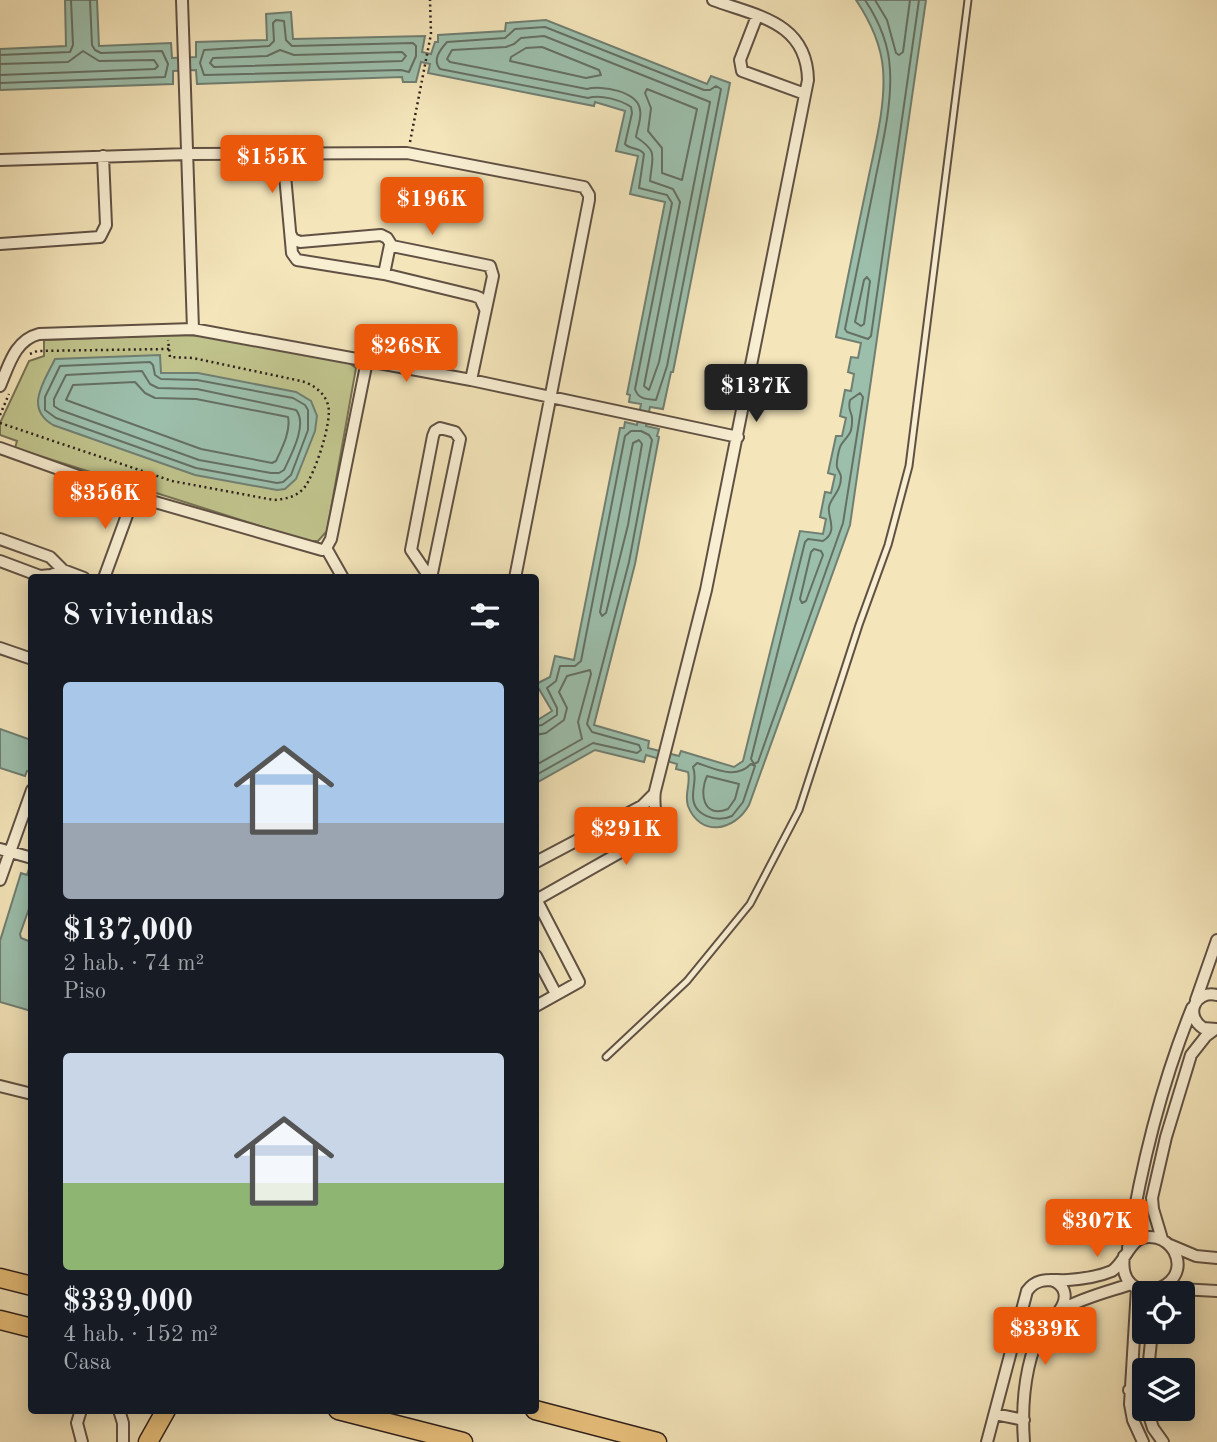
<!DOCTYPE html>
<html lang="es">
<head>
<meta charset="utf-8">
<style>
	body { margin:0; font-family:"Old Standard TT",serif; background:#242831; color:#f1f3f6; height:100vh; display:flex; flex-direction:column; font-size:26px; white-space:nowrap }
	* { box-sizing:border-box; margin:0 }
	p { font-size:23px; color:#9ea1a6 }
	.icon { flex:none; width:38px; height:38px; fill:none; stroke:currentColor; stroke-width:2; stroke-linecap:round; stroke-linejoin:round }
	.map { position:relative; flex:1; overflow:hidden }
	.panel { position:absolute; left:28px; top:574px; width:511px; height:840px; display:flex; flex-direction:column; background:#171b24; border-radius:7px; box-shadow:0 4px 18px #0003 }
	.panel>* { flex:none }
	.buttons { position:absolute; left:1132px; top:1281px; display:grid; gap:14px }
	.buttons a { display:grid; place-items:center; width:63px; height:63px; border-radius:7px; background:#171b24; box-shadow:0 4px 18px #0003; font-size:35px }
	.price { position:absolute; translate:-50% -60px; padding:0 16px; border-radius:7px; background:#ea580c; color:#fff; font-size:23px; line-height:46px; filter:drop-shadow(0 2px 4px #0008) }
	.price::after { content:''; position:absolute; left:50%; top:42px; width:21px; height:16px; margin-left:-10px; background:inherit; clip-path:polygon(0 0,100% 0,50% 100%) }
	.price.on { background:#222; color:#fff }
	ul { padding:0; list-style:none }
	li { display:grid; align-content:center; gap:14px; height:371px; padding:0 35px }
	li span { display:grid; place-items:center; height:217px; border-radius:7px; color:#555 }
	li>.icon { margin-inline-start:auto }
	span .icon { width:126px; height:126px; fill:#fffc; stroke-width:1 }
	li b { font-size:30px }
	h2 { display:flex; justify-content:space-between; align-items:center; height:84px; padding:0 35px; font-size:30px }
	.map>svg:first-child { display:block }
</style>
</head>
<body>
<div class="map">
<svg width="1217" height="1442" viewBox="0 0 1217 1442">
	<rect width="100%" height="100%" fill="#f4e5ba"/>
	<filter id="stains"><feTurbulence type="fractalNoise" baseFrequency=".00286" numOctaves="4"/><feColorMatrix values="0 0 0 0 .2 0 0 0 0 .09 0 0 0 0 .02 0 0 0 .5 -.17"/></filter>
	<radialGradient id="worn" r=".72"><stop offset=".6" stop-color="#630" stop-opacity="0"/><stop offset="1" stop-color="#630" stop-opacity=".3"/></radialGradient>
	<!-- green -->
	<path fill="#c0c38c" stroke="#777254" stroke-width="2" d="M 179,335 L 209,336 L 348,362 L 356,368 L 327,531 L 318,541 L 307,541 L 15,448 L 17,441 L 0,435 L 0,423 L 29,361 L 44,356 L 44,340 Z"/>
	<!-- water -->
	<path fill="#9cbfac" stroke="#707f72" stroke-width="2" d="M 65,0 L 97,0 L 99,46 L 171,43 L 172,58 L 196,57 L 196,42 L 267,40 L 266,14 L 291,12 L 293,39 L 425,36 L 422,52 L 431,54 L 435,42 L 438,42 L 438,35 L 505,31 L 506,23 L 546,20 L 707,84 L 711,76 L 730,83 L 673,372 L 671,372 L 663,409 L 650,407 L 646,426 L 659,429 L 657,436 L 659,437 L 635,564 L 594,725 L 649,741 L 648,748 L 679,756 L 681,751 L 734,767 L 743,761 L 800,531 L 823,534 L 826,519 L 820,517 L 825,492 L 831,493 L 835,475 L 828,473 L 836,436 L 842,436 L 846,418 L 840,416 L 845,390 L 851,391 L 854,374 L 848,372 L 851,357 L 858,358 L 861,343 L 836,337 C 846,285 857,232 868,180 C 875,145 886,105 883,69 C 881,44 870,21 856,0 L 926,0 L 850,525 L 749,805 C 734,832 700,837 688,806 C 684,794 691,784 688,772 L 676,769 L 677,764 L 646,755 L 644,762 L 595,750 L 536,783 L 536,721 L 552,711 L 536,684 L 550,677 L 555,656 L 574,660 L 620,428 L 624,428 L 625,422 L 637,425 L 641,404 L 629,402 L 630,395 L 627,394 L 665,202 L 630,194 L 638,156 L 616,151 L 625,111 L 595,102 L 594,106 L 428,73 L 430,64 L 421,62 L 416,82 L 403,82 L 402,77 L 197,84 L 196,70 L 173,71 L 173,84 L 0,90 L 0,49 L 66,46 Z
		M 160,355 L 161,373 L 198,373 L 296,392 L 311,401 L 317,416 L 315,431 L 296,479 L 285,489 L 277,490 L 195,475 L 53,425 C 24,408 44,382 55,359 Z
		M 0,729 L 31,740 L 31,772 L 27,771 L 25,776 L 0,768 Z
		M 31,862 L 31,903 L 20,934 L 21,938 L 31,942 L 31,1011 L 0,1002 L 0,941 L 21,873 L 27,875 Z"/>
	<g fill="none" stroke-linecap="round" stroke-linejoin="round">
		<!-- shore -->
		<path stroke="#657064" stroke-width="2" d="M 865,0 C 879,21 889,45 890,70 C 892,107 882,145 875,181 C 865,230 855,280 845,329 L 847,332 L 868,339 L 871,336 L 919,0
			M 875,0 L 887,20 L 896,53 L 899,55 L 903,52 L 910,0
			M 276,20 L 284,21 L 286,40 L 292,46 L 413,43 L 416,46 L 416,56 L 409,72 L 401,70 L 204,75 L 200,63 L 204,50 L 269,46 L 274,41 L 273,23 Z
			M 545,27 L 704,90 L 710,90 L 716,86 L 721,89 L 667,366 L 656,400 C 646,399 638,399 635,389 L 672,203 L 667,195 L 639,188 L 644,154 C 640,147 630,150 625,144 L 632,113 L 631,107 C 621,100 600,94 588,98 L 440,69 C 432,60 440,50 447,42 L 505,38 L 515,29 Z
			M 544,36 L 710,102 L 659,362 L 649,390 L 644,386 L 680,202 L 673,189 L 650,181 C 652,156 659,152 636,137 C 637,129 642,118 640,110 C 638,91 601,85 587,89 L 450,62 L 447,59 L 452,50 L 506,47 L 514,44 L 521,38 Z
			M 542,47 L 599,70 L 601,75 L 586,78 L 510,61 L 511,57 L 526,48 Z
			M 280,50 L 294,55 L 402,52 L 406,56 L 402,61 L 214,67 L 210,63 L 213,58 L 267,56 Z
			M 0,55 L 70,52 L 73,45 L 71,0
			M 0,64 L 68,62 L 83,51 L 99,61 L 154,60 L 158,66 L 155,69 L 0,75
			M 0,83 L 165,77 L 168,64 L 162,51 L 101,53 L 95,50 L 92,45 L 90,0
			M 647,89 L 697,109 L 682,180 L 662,173 L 662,148 L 648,131 L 651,108 L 645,93 Z
			M 867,277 L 870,281 L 864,324 L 861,326 L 855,322 L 864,280 Z
			M 150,362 L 153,365 L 155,375 L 161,379 L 197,380 L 293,398 L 305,405 L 308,410 L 308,430 L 291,475 L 283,482 L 277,483 L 196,468 L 56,418 L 45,410 L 45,397 L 60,366 Z
			M 142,371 L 150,384 L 158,388 L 197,389 L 296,410 C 308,424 291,455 284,470 L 279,473 L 271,473 L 199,460 L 60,410 L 54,406 L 54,399 L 66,375 Z
			M 135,382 L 145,393 L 155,398 L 196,399 L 288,417 C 291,431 282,448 276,461 L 272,463 L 201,449 L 66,400 L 73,385 Z
			M 860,393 L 863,397 L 843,523 L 758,762 L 754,764 L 751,759 L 805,542 L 808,539 L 823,541 C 839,531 827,517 829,507 C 831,497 841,492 841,477 C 841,473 838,471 837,467 C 836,463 839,448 841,445 C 847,435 852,436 852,421 C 853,411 847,413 850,400 Z
			M 639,440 L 642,444 L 628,525 L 606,613 L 602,616 L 600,612 L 633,443 Z
			M 814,549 L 821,551 L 823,555 L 806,601 L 802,603 L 800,599 L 811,552 Z
			M 536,726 L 542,725 L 557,715 L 557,708 L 547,688 L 556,681 L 560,666 L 575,666 L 581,661 L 625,436 L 631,431 L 641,431 L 649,435 L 652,440 L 629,562 L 587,724 L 592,732 L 639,745 L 641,750 L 637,753 L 593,743 L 536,775
			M 536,735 L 546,733 L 564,720 L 567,708 L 559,692 L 567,676 L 590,670 L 591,674 L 578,722 L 582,739 L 536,765
			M 697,763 C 716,769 735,780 751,764 L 755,766 L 743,802 L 732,816 C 717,823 693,816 693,796 C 693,784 697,778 693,767 Z
			M 707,776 L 739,784 L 735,799 L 728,809 C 703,819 699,793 707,776 Z"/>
		<defs>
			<path id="service" d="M 606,1057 L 687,981 L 750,904 L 799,810 L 859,625 L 888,545 L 909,466 L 968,0"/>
			<path id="minor" d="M 182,0 L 193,329
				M 757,16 L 740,60 L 742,71 L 805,94
				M 283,153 L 292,253 L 297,260 L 384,274 L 475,296 L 480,298 L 485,309
				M 0,160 L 188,154 L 407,153 L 584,187 L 589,195 L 589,200 L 515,578
				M 291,235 L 293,239 L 300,242 L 381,235 L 387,238 L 392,246 L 490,266 L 493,276 L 471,380
				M 0,244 L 100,237 L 106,225 L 103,156
				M 384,274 L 390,245
				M 0,386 C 9,365 15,340 39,334 L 193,329 L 471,380 L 738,437
				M 0,448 L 134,496 L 322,550 L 326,548 L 331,539 L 367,361
				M 0,539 L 50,557 L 63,570 L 84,578
				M 326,548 L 343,578
				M 0,561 L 40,576 L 51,575 L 63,570
				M 104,578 L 134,496
				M 430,578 L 411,550 L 433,436 L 435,431 L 440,428 L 455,432 L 460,439 L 431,578
				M 0,648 L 32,659
				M 0,849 L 32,858
				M 536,862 L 642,806 L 654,794
				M 0,880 L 32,790
				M 536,899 L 579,982 L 536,1006
				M 536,900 L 649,836 C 661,823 652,807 655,791 L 706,590 L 808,80 C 807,22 757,16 713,0
				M 536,956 L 556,994
				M 1196,1000 L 1217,940
				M 1217,1029 L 1203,1028 C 1184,1015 1195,990 1217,995
				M 0,1086 L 32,1094
				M 1162,1239 L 1153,1209 L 1152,1198 L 1166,1137 L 1191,1055 L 1206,1036 L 1214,1030
				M 1170,1245 L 1196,1256 L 1217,1258
				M 1128,1248 C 1141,1166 1161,1085 1192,1008
				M 1051,1280 C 1067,1285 1068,1299 1059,1311
				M 1137,1288 L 1130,1404 L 1133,1420 L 1143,1442
				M 1162,1288 L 1217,1291
				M 1148,1370 L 1152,1332
				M 1129,1390 L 1144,1390
				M 1147,1409 L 1153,1428 L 1163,1442
				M 81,1410 L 77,1423 L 82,1442
				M 119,1410 L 123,1423 L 123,1442
				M 995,1414 L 1024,1420
				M 987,1442 L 1027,1291 C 1038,1276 1052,1281 1068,1280 C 1082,1279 1100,1276 1112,1271 C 1129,1259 1130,1231 1157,1238 C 1165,1240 1170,1245 1174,1251 C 1195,1292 1116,1311 1124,1256
				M 1024,1442 C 1021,1402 1025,1329 1065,1308 C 1085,1297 1110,1291 1131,1284"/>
			<path id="trunk" d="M 0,1278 L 32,1286
				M 0,1320 L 32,1328
				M 338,1410 L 463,1442
				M 535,1410 L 657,1442
				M 148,1442 L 166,1410"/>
		</defs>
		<!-- service casing -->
		<use href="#service" stroke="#605144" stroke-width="9"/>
		<!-- minor casing -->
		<use href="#minor" stroke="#605144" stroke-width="14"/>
		<!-- trunk casing -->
		<use href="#trunk" stroke="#2e201c" stroke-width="21"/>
		<!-- path -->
		<path stroke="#2e201c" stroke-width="2.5" stroke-dasharray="2 3.5" stroke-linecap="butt" d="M 410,142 L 431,34 L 430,0
			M 30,354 L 37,351 L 169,349
			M 0,415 L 9,394
			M 0,423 L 172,481 L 274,500 C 286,499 296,497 304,488 C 314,476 333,421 328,405 C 325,393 313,384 301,381 L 193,358 L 170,357 L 168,340
			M 139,485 L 144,472"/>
		<!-- service -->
		<use href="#service" stroke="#f8eed2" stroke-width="5"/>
		<!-- minor -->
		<use href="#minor" stroke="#f8eed2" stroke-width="10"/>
		<!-- trunk -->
		<use href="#trunk" stroke="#eac27d" stroke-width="18"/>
	</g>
	<rect width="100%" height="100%" filter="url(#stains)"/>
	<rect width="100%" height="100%" fill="url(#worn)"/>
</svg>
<div class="buttons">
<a><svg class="icon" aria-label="locate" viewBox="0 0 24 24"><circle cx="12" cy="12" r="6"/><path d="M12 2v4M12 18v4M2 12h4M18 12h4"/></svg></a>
<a><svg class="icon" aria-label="layers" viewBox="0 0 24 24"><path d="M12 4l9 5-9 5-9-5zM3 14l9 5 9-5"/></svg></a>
</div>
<b class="price" style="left:272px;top:195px">$155K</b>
<b class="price" style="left:432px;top:237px">$196K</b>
<b class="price" style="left:406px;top:384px">$268K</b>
<b class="price on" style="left:756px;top:424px">$137K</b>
<b class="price" style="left:105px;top:531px">$356K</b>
<b class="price" style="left:626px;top:867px">$291K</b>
<b class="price" style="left:1097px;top:1259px">$307K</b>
<b class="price" style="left:1045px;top:1367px">$339K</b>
<section class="panel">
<h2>8 viviendas<svg class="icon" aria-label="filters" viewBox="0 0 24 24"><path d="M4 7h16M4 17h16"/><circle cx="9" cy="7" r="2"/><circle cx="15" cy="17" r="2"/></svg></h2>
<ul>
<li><span style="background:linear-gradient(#a9c7e8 65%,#9aa5b1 0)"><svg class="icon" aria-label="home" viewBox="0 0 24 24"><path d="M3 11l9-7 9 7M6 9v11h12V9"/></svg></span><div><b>$137,000</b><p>2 hab. · 74 m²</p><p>Piso</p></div></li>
<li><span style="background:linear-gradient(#c9d6e8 60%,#8fb573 0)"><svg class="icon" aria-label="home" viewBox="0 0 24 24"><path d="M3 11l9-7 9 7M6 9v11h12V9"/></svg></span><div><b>$339,000</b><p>4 hab. · 152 m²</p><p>Casa</p></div></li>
</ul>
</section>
</div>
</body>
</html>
